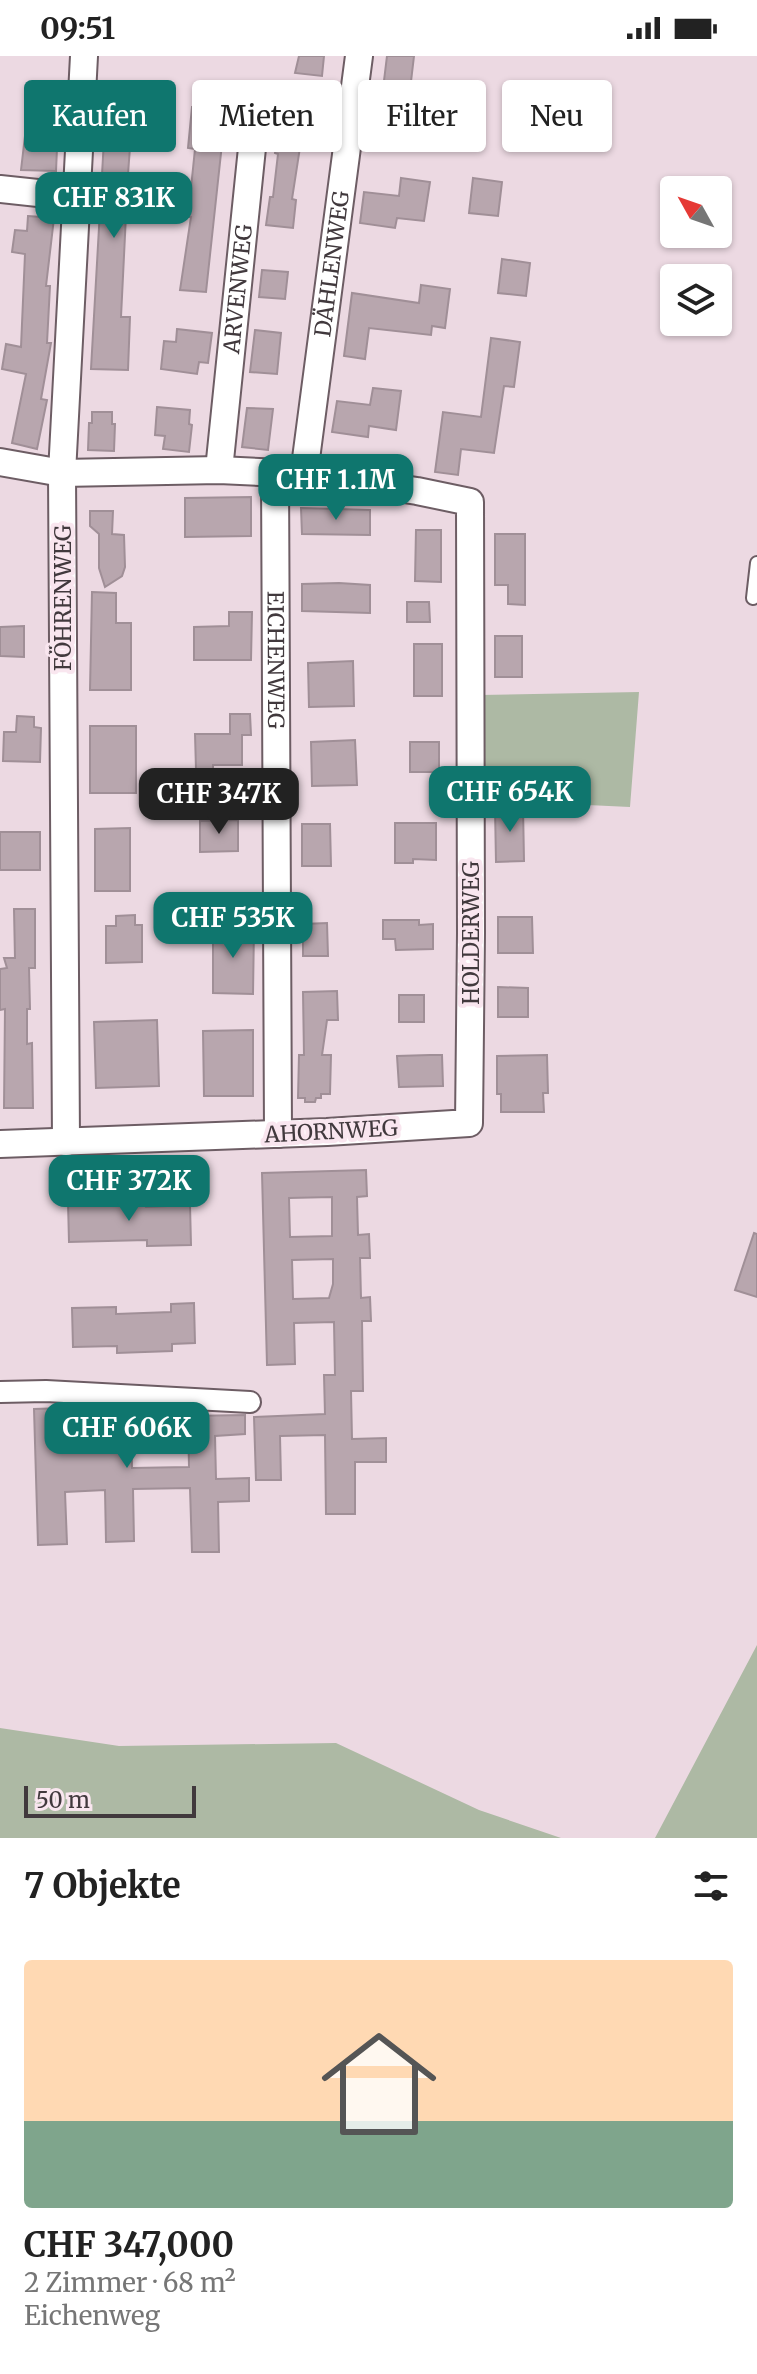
<!DOCTYPE html>
<html lang="de">
<head>
<meta charset="utf-8">
<style>
	body { margin:0; font-family:Merriweather,serif; background:#f2f2f2; color:#222; height:100vh; display:flex; flex-direction:column; font-size:30px; white-space:nowrap }
	* { box-sizing:border-box; margin:0 }
	p { font-size:26px; color:#767676 }
	.icon { flex:none; width:44px; height:44px; fill:none; stroke:currentColor; stroke-width:2; stroke-linecap:round; stroke-linejoin:round }
	.map { position:relative; height:1782px; overflow:hidden }
	.drawer { display:flex; flex-direction:column; background:#fff; flex:1 }
	.drawer>* { flex:none }
	.guide { position:absolute; left:24px; top:24px; width:710px; height:72px; display:flex; gap:16px }
	.needle { width:52px; rotate:310deg }
	.buttons { position:absolute; left:660px; top:120px; display:grid; gap:16px }
	.buttons a { display:grid; place-items:center; width:72px; height:72px; border-radius:8px; background:#fff; box-shadow:0 2px 6px #0004; font-size:40px }
	.scale { position:absolute; left:24px; bottom:20px; width:172px; box-sizing:border-box; padding-left:8px; border:4px solid #41393d; border-top:0; font-size:22px; line-height:28px; white-space:nowrap; color:#41393d; -webkit-text-stroke:6px #f9e6ef; paint-order:stroke }
	.price { position:absolute; translate:-50% -68px; padding:0 18px; border-radius:16px; background:#0f766e; color:#fff; font-size:26px; line-height:52px; filter:drop-shadow(0 2px 4px #0008) }
	.price::after { content:''; position:absolute; left:50%; top:48px; width:24px; height:18px; margin-left:-12px; background:inherit; clip-path:polygon(0 0,100% 0,50% 100%) }
	.price.active { background:#222; color:#fff }
	ul { padding:0; list-style:none }
	li { display:grid; align-content:center; gap:16px; height:424px; padding:0 24px }
	li span { display:grid; place-items:center; height:248px; border-radius:8px; color:#555 }
	li>.icon { margin-inline-start:auto }
	span .icon { width:144px; height:144px; fill:#fffc; stroke-width:1 }
	li b { font-size:34px }
	h2 { display:flex; justify-content:space-between; align-items:center; height:96px; padding:0 24px; font-size:34px }
	.chip { padding:0 28px; border-radius:8px; background:#fff; box-shadow:0 2px 6px #0004; font-size:28px; line-height:72px }
	.chip.active { background:#0f766e; color:#fff }
	.status { display:flex; justify-content:space-between; align-items:center; height:56px; padding:0 40px; background:#fff; direction:ltr }
	.status svg { height:22px; fill:currentColor }
	.map>svg:first-child { display:block }
</style>
</head>
<body>
<div class="status"><b>09:51</b><svg viewBox="0 0 49 12"><path d="M0 12V9h3v3zM5 12V6h3v6zM10 12V3h3v9zM15 12V0h3v12zM26 1h20v11H26zM47 4h2v5h-2z"/></svg></div>
<div class="map">
<svg width="757" height="1782" viewBox="0 0 757 1782">
	<rect width="100%" height="100%" fill="#ecd9e2"/>
	<!-- green -->
	<path fill="#adb9a4" d="M 639,636 L 630,751 L 481,744 L 480,639 Z
		M 757,1589 L 757,1782 L 655,1782 Z
		M 0,1672 L 119,1690 L 336,1687 L 479,1754 L 561,1782 L 0,1782 Z"/>
	<!-- building -->
	<path fill="#b8a6ae" stroke="#a08f97" stroke-width="2" fill-rule="evenodd" d="M 299,0 L 324,0 L 322,20 L 295,17 Z
		M 387,0 L 414,0 L 406,68 L 374,64 L 378,32 L 383,33 Z
		M 29,46 L 59,47 L 56,115 L 21,114 Z
		M 106,48 L 144,50 L 142,79 L 131,78 L 128,118 L 121,261 L 130,261 L 128,314 L 91,313 Z
		M 192,51 L 211,53 L 210,58 L 225,60 L 206,236 L 180,234 L 191,161 L 188,161 L 195,93 L 188,92 Z
		M 278,70 L 303,72 L 292,143 L 296,144 L 293,172 L 266,169 L 270,141 L 273,141 L 278,98 L 275,97 Z
		M 401,122 L 430,126 L 424,165 L 397,162 L 395,172 L 360,167 L 364,136 L 399,140 Z
		M 473,122 L 502,126 L 498,160 L 469,157 Z
		M 28,160 L 54,162 L 46,230 L 50,230 L 47,287 L 51,287 L 41,343 L 47,344 L 37,393 L 12,387 L 26,318 L 2,313 L 6,288 L 21,291 L 25,198 L 12,196 L 15,174 L 27,175 Z
		M 502,203 L 530,207 L 526,240 L 498,237 Z
		M 262,214 L 288,216 L 285,243 L 259,241 Z
		M 421,229 L 450,233 L 445,272 L 432,270 L 431,279 L 369,272 L 365,303 L 344,300 L 352,237 L 419,247 Z
		M 177,273 L 212,277 L 208,307 L 199,306 L 197,318 L 161,313 L 164,285 L 176,286 Z
		M 255,274 L 281,277 L 277,318 L 250,316 Z
		M 491,282 L 520,286 L 514,331 L 504,330 L 494,397 L 461,393 L 458,419 L 435,416 L 443,356 L 481,361 Z
		M 373,332 L 401,335 L 396,374 L 369,370 L 368,381 L 332,376 L 337,345 L 370,349 Z
		M 157,351 L 190,354 L 189,368 L 192,369 L 189,396 L 163,393 L 165,380 L 155,379 Z
		M 247,352 L 273,353 L 268,394 L 242,391 Z
		M 92,356 L 112,356 L 112,368 L 115,368 L 114,395 L 88,394 L 89,367 L 92,367 Z
		M 251,441 L 251,480 L 185,481 L 185,442 Z
		M 301,452 L 370,454 L 370,479 L 302,478 Z
		M 90,455 L 113,455 L 112,478 L 124,479 L 125,511 L 122,520 L 105,531 L 99,512 L 99,478 L 90,470 Z
		M 416,474 L 441,474 L 441,526 L 415,525 Z
		M 495,478 L 525,478 L 525,549 L 508,548 L 508,529 L 495,529 Z
		M 339,527 L 370,529 L 370,557 L 302,555 L 302,528 Z
		M 92,536 L 116,537 L 116,567 L 131,567 L 131,634 L 90,634 Z
		M 407,546 L 429,546 L 430,566 L 407,566 Z
		M 229,556 L 252,556 L 251,604 L 194,604 L 194,571 L 229,570 Z
		M 24,570 L 24,601 L 0,600 L 0,571 Z
		M 495,580 L 522,580 L 522,621 L 495,621 Z
		M 414,588 L 442,588 L 442,640 L 414,640 Z
		M 353,605 L 354,650 L 309,651 L 308,607 Z
		M 230,658 L 250,658 L 251,679 L 242,679 L 242,709 L 213,709 L 213,713 L 196,713 L 195,678 L 230,678 Z
		M 17,660 L 34,661 L 34,671 L 41,672 L 40,706 L 3,705 L 4,676 L 16,676 Z
		M 90,670 L 136,670 L 136,737 L 90,737 Z
		M 355,684 L 357,729 L 312,730 L 311,686 Z
		M 410,686 L 439,686 L 439,716 L 410,716 Z
		M 523,751 L 524,805 L 496,806 L 495,752 Z
		M 238,764 L 238,795 L 200,796 L 200,765 Z
		M 395,767 L 436,767 L 436,804 L 413,803 L 413,807 L 395,807 Z
		M 302,768 L 330,768 L 331,810 L 302,810 Z
		M 130,772 L 130,835 L 95,835 L 95,773 Z
		M 0,776 L 40,776 L 40,814 L 0,814 Z
		M 14,853 L 35,853 L 35,912 L 29,912 L 30,953 L 27,953 L 27,988 L 32,987 L 33,1052 L 4,1052 L 5,953 L 0,954 L 0,913 L 7,912 L 4,902 L 15,902 Z
		M 135,859 L 135,869 L 142,869 L 142,906 L 106,907 L 106,870 L 116,870 L 116,860 Z
		M 498,861 L 532,861 L 533,897 L 498,897 Z
		M 383,864 L 419,864 L 419,869 L 433,868 L 433,893 L 396,894 L 395,883 L 383,883 Z
		M 230,867 L 232,870 L 254,871 L 253,938 L 213,937 L 213,885 L 209,877 L 214,875 L 214,870 L 222,871 Z
		M 327,867 L 328,900 L 303,900 L 303,868 Z
		M 498,931 L 528,932 L 528,961 L 498,961 Z
		M 337,935 L 338,964 L 327,964 L 322,999 L 331,999 L 330,1038 L 321,1038 L 321,1042 L 316,1042 L 315,1046 L 305,1046 L 305,1042 L 298,1042 L 299,999 L 304,999 L 303,936 Z
		M 399,939 L 424,939 L 424,966 L 399,966 Z
		M 157,964 L 159,1030 L 96,1032 L 94,966 Z
		M 253,974 L 253,1040 L 204,1040 L 203,975 Z
		M 430,999 L 442,999 L 443,1030 L 399,1031 L 397,1000 Z
		M 547,999 L 548,1037 L 543,1037 L 544,1056 L 501,1056 L 501,1038 L 497,1038 L 497,1000 Z
		M 366,1114 L 367,1140 L 357,1141 L 358,1179 L 369,1178 L 370,1202 L 360,1202 L 361,1242 L 370,1241 L 371,1265 L 362,1265 L 363,1335 L 351,1335 L 352,1383 L 386,1382 L 386,1406 L 355,1406 L 355,1458 L 326,1458 L 325,1379 L 280,1380 L 281,1424 L 256,1424 L 254,1361 L 325,1358 L 324,1319 L 335,1319 L 334,1266 L 294,1267 L 295,1308 L 267,1309 L 262,1117 ZM 332,1141 L 332,1180 L 290,1181 L 289,1142 ZM 333,1203 L 333,1228 L 329,1242 L 293,1243 L 292,1204 Z
		M 145,1144 L 146,1151 L 190,1149 L 191,1189 L 147,1190 L 147,1184 L 69,1186 L 68,1146 Z
		M 754,1177 L 757,1178 L 757,1241 L 735,1234 Z
		M 194,1247 L 195,1287 L 172,1288 L 172,1295 L 117,1297 L 117,1290 L 73,1291 L 72,1252 L 116,1251 L 116,1258 L 171,1256 L 171,1248 Z
		M 97,1351 L 160,1354 L 160,1370 L 131,1370 L 132,1412 L 189,1411 L 188,1360 L 245,1359 L 245,1378 L 215,1380 L 216,1423 L 249,1422 L 249,1445 L 218,1446 L 219,1496 L 192,1496 L 190,1432 L 133,1433 L 134,1485 L 106,1486 L 105,1434 L 65,1436 L 67,1488 L 38,1489 L 34,1353 Z"/>
	<g fill="none" stroke-linecap="round" stroke-linejoin="round">
		<defs>
			<path id="service" d="M 753,542 L 757,507"/>
			<path id="pedestrian" d="M 0,1336 L 46,1335 L 250,1346"/>
			<g id="minor">
				<path d="M 0,133 L 75,141"/>
				<path d="M 0,406 L 62,417 L 219,414 L 304,418 L 417,435 L 470,446 L 471,877 L 469,1067 L 327,1076 L 0,1088"/>
				<path id="s1" d="M 219,414 L 256,53"/>
				<path id="s2" d="M 275,416 L 278,1078"/>
				<path id="s3" d="M 304,418 L 359,0"/>
				<path d="M 66,1086 L 62,417 L 84,0"/>
			</g>
		</defs>
		<!-- service casing -->
		<use href="#service" stroke="#6d5d64" stroke-width="16"/>
		<!-- pedestrian casing -->
		<use href="#pedestrian" stroke="#6d5d64" stroke-width="24"/>
		<!-- minor casing -->
		<use href="#minor" stroke="#6d5d64" stroke-width="30"/>
		<!-- service -->
		<use href="#service" stroke="#fff" stroke-width="12"/>
		<!-- pedestrian -->
		<use href="#pedestrian" stroke="#fff" stroke-width="20"/>
		<!-- minor -->
		<use href="#minor" stroke="#fff" stroke-width="26"/>
	</g>
	<g text-anchor="middle" stroke-width="8" stroke-linejoin="round" paint-order="stroke">
		<!-- street labels -->
		<g font-size="22" fill="#41393d" stroke="#f9e6ef">
			<text dy="8" stroke="none"><textPath href="#s3" startOffset="212">DÄHLENWEG</textPath></text>
			<text dy="8" stroke="none"><textPath href="#s1" startOffset="182">ARVENWEG</textPath></text>
			<text transform="translate(63 542) rotate(-90)" y="8">FÖHRENWEG</text>
			<text dy="8" stroke="none"><textPath href="#s2" startOffset="188">EICHENWEG</textPath></text>
			<text transform="translate(471 877) rotate(-90)" y="8">HOLDERWEG</text>
			<text transform="translate(331 1075) rotate(-3)" y="8">AHORNWEG</text>
		</g>
	</g>
</svg>
<div class="buttons">
<a><svg class="needle" viewBox="-14 -14 28 28"><path d="M0-13l5 13h-10z" fill="#e53935"/><path d="M0 13l5-13h-10z" fill="#767676"/></svg></a>
<a><svg class="icon" aria-label="layers" viewBox="0 0 24 24"><path d="M12 4l9 5-9 5-9-5zM3 14l9 5 9-5"/></svg></a>
</div>
<div class="scale">50 m</div>
<b class="price" style="left:114px;top:184px">CHF 831K</b>
<b class="price" style="left:336px;top:466px">CHF 1.1M</b>
<b class="price" style="left:510px;top:778px">CHF 654K</b>
<b class="price active" style="left:219px;top:780px">CHF 347K</b>
<b class="price" style="left:233px;top:904px">CHF 535K</b>
<b class="price" style="left:129px;top:1167px">CHF 372K</b>
<b class="price" style="left:127px;top:1414px">CHF 606K</b>
<div class="guide">
<a class="chip active">Kaufen</a>
<a class="chip">Mieten</a>
<a class="chip">Filter</a>
<a class="chip">Neu</a>
</div>
</div>
<section class="drawer">
<h2>7 Objekte<svg class="icon" aria-label="filters" viewBox="0 0 24 24"><path d="M4 7h16M4 17h16"/><circle cx="9" cy="7" r="2"/><circle cx="15" cy="17" r="2"/></svg></h2>
<ul>
<li><span style="background:linear-gradient(#ffd9b3 65%,#7fa58c 0)"><svg class="icon" aria-label="home" viewBox="0 0 24 24"><path d="M3 11l9-7 9 7M6 9v11h12V9"/></svg></span><div><b>CHF 347,000</b><p>2 Zimmer · 68 m²</p><p>Eichenweg</p></div></li>
</ul>
</section>
</body>
</html>
